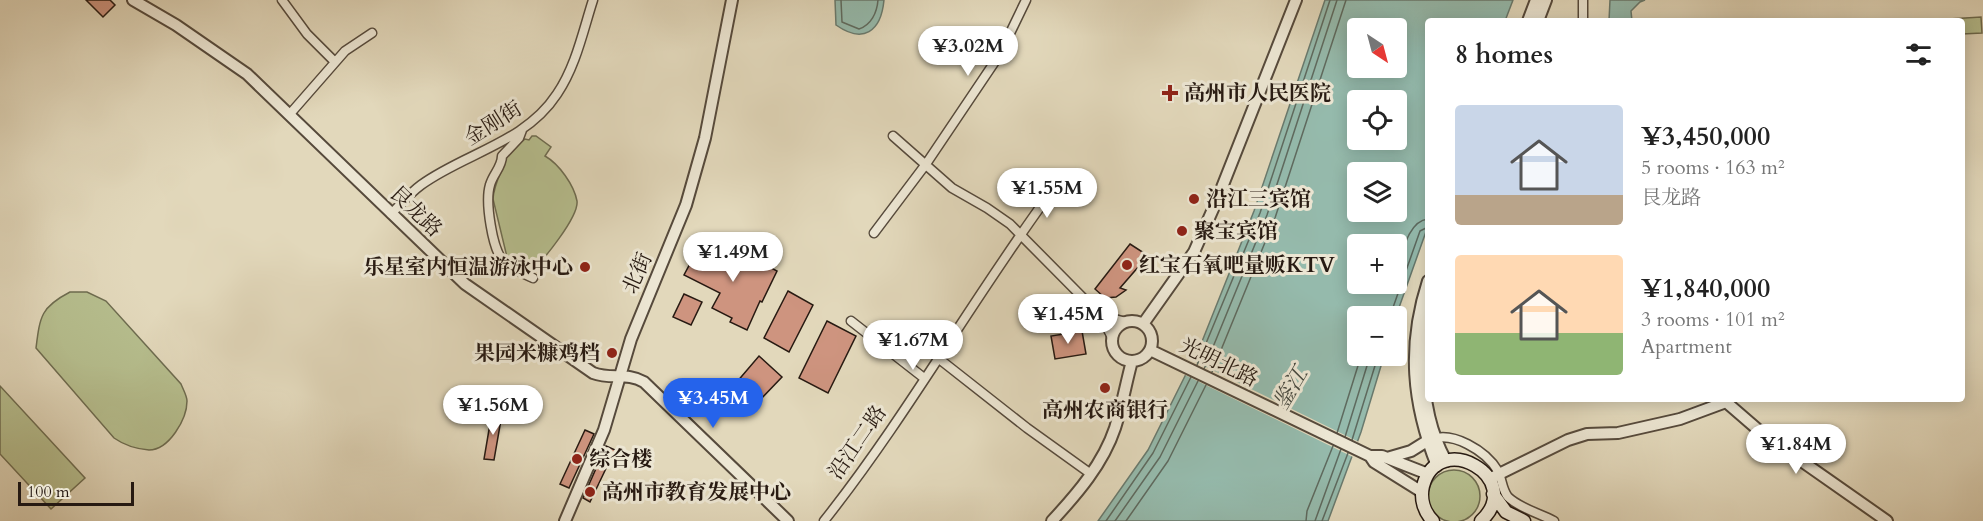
<!DOCTYPE html>
<html lang="en">
<head>
<meta charset="utf-8">
<style>
	body { margin:0; font-family:Cardo,"Noto Serif SC",serif; background:#f2f2f2; color:#222; height:100vh; display:flex; flex-direction:column; font-size:22px; white-space:nowrap }
	* { box-sizing:border-box; margin:0 }
	p { font-size:20px; color:#767676 }
	.icon { flex:none; width:33px; height:33px; fill:none; stroke:currentColor; stroke-width:2; stroke-linecap:round; stroke-linejoin:round }
	.map { position:relative; flex:1; overflow:hidden }
	.sheet { position:absolute; left:1425px; top:18px; width:540px; height:384px; display:flex; flex-direction:column; background:#fff; border-radius:6px; box-shadow:0 3px 15px #0003 }
	.sheet>* { flex:none }
	.needle { width:39px; rotate:144deg }
	.controls { position:absolute; left:1347px; top:18px; display:grid; gap:12px }
	.controls a { display:grid; place-items:center; width:60px; height:60px; border-radius:6px; background:#fff; box-shadow:0 3px 15px #0003; font-size:30px }
	.scale { position:absolute; left:18px; bottom:15px; width:116px; box-sizing:border-box; padding-left:6px; border:3px solid #271a12; border-top:0; font-size:16px; line-height:21px; white-space:nowrap; color:#271a12; -webkit-text-stroke:4px #ece6d3; paint-order:stroke }
	.price { position:absolute; translate:-50% -51px; padding:0 14px; border-radius:21px; background:#fff; color:#222; font-size:20px; line-height:39px; filter:drop-shadow(0 2px 3px #0008) }
	.price::after { content:''; position:absolute; left:50%; top:36px; width:18px; height:14px; margin-left:-9px; background:inherit; clip-path:polygon(0 0,100% 0,50% 100%) }
	.price.on { background:#2563eb; color:#fff }
	ul { padding:0; list-style:none }
	li { display:flex; align-items:center; gap:18px; height:150px; padding:0 30px }
	li span { display:grid; place-items:center; flex:none; width:168px; height:120px; border-radius:6px; color:#555 }
	li>.icon { margin-inline-start:auto }
	span .icon { width:72px; height:72px; fill:#fffc; stroke-width:1 }
	li b { font-size:26px }
	h2 { display:flex; justify-content:space-between; align-items:center; height:72px; padding:0 30px; font-size:26px }
	.map>svg:first-child { display:block }
</style>
</head>
<body>
<div class="map">
<svg width="1983" height="521" viewBox="0 0 1983 521">
	<rect width="100%" height="100%" fill="#e2d8bb"/>
	<filter id="stains"><feTurbulence type="fractalNoise" baseFrequency=".00333" numOctaves="4"/><feColorMatrix values="0 0 0 0 .2 0 0 0 0 .09 0 0 0 0 .02 0 0 0 .5 -.17"/></filter>
	<radialGradient id="worn" r=".72"><stop offset=".6" stop-color="#630" stop-opacity="0"/><stop offset="1" stop-color="#630" stop-opacity=".3"/></radialGradient>
	<!-- green -->
	<path fill="#b6be8e" stroke="#6e6c50" stroke-width="1.5" d="M 1981,17 L 1982,33 L 1962,34 L 1962,21 L 1949,21 L 1949,19 Z
		M 532,136 L 536,136 L 551,147 L 545,156 C 559,164 574,185 577,201 C 579,216 543,262 531,270 L 507,257 L 493,199 C 494,181 505,167 508,150 L 525,139 L 529,140 Z
		M 70,292 L 87,292 L 106,301 L 181,384 C 183,389 187,396 187,401 C 187,419 169,450 149,450 C 137,449 124,445 114,438 L 36,348 C 40,316 41,307 70,292 Z
		M 0,386 L 85,478 L 51,509 L 0,454 Z
		M1428 496a26 26 0 1 1 52 0a26 26 0 1 1-52 0Z"/>
	<!-- water -->
	<path fill="#95baac" stroke="#697a6e" stroke-width="1.5" fill-rule="evenodd" d="M 835,0 L 884,0 C 881,32 863,44 836,25 Z
		M 1325,0 L 1513,0 L 1505,21 L 1428,21 L 1428,226 L 1396,316 L 1358,316 L 1358,356 L 1384,356 L 1361,432 L 1328,521 L 1098,521 L 1148,450 L 1201,344 L 1254,211 ZM 1358,28 L 1396,28 L 1396,68 L 1358,68 ZM 1358,100 L 1396,100 L 1396,140 L 1358,140 ZM 1358,172 L 1396,172 L 1396,212 L 1358,212 ZM 1358,244 L 1396,244 L 1396,284 L 1358,284 Z
		M 1610,0 L 1645,0 L 1640,2 L 1631,11 L 1632,21 L 1609,21 Z"/>
	<!-- pier -->
	<path fill="#e2d8bb" d="M 1190,359 L 1361,443 L 1355,458 L 1183,374 Z"/>
	<g fill="none" stroke-linecap="round" stroke-linejoin="round">
		<!-- shore -->
		<path stroke="#5e6a5f" stroke-width="1.5" d="M 841,0 L 842,22 L 859,29 C 871,25 877,13 878,0
			M 1396,273 C 1402,256 1407,221 1428,219
			M 1390,316 L 1420,231 L 1428,227
			M 1197,365 L 1260,213 L 1330,0
			M 1204,369 L 1267,215 L 1337,0
			M 1212,372 L 1275,218 L 1346,0
			M 1337,433 L 1361,356
			M 1345,437 L 1370,356
			M 1352,440 L 1378,356
			M 1106,521 L 1153,453 L 1191,377
			M 1115,521 L 1160,457 L 1198,381
			M 1126,521 L 1168,461 L 1206,385
			M 1306,521 L 1307,511 L 1333,446
			M 1315,521 L 1341,449
			M 1322,521 L 1348,453"/>
	</g>
	<!-- building -->
	<path fill="#ce947f" stroke="#271a12" stroke-width="1.5" d="M 86,0 L 110,0 L 115,5 L 103,17 Z
		M 1130,244 L 1144,253 L 1146,258 L 1120,288 L 1126,290 L 1116,297 L 1105,298 L 1095,289 Z
		M 700,245 L 734,264 L 740,251 L 777,271 L 762,302 L 760,301 L 747,330 L 730,322 L 732,318 L 712,308 L 720,293 L 684,275 Z
		M 788,291 L 813,305 L 789,352 L 764,338 Z
		M 684,294 L 702,302 L 691,325 L 673,317 Z
		M 827,321 L 856,336 L 828,393 L 799,378 Z
		M 1082,331 L 1086,354 L 1055,359 L 1051,336 Z
		M 759,356 L 782,377 L 758,402 L 736,383 Z
		M 492,412 L 502,414 L 494,460 L 484,459 Z
		M 585,430 L 594,434 L 569,488 L 560,484 Z
		M 606,446 L 622,453 L 618,461 L 611,458 L 590,502 L 583,498 Z"/>
	<g fill="none" stroke-linecap="round" stroke-linejoin="round">
		<defs>
			<path id="minor" d="M 282,0 L 307,34 L 335,62
				M 1583,0 L 1583,21
				M 289,115 L 345,51 L 372,33
				M 522,130 L 519,138 L 502,156 C 502,167 493,174 490,185 C 485,201 492,250 504,262 C 512,269 524,274 533,278
				M 893,136 L 952,188 L 987,208 L 1010,224 L 1100,315 L 1113,339
				M 391,214 C 401,204 410,193 421,185 C 465,153 525,143 557,94 C 576,66 583,31 593,0
				M 874,233 L 926,164 L 1000,54 L 1026,0
				M 1100,315 L 1126,322
				M 851,321 L 924,378
				M 938,358 L 1027,428 L 1091,474
				M 1430,440 C 1452,430 1486,451 1498,471 C 1502,479 1502,490 1508,497 C 1519,508 1541,514 1554,521
				M 824,521 C 908,415 974,296 1054,188"/>
			<path id="tertiary" d="M 133,0 L 176,25 L 247,74 L 465,284 L 593,373 C 611,380 627,372 644,382 L 788,521
				M 1528,21 L 1536,0
				M 1538,21 L 1546,0
				M 1428,281 C 1407,346 1412,403 1437,466
				M 1428,315 C 1420,364 1422,417 1446,461
				M1112 341a20 20 0 1 1 40 0a20 20 0 1 1-40 0Z
				M 1143,324 L 1194,252 L 1217,200 L 1296,0
				M 1150,350 L 1370,456 L 1382,456 L 1428,474
				M 1370,456 L 1374,462 L 1422,492
				M 1387,458 L 1411,451 L 1427,441
				M 1489,479 L 1568,440 L 1587,434 L 1618,433 L 1680,419 L 1726,402 L 1763,434 L 1887,521
				M 565,521 L 604,430 L 631,339 L 686,205 L 705,138 L 732,0
				M 1052,521 C 1077,494 1103,464 1115,428 C 1122,406 1126,383 1132,361"/>
			<path id="secondary" d="M 1493,494 L 1506,512 L 1524,521
				M 1433,521 C 1424,512 1420,499 1423,486 C 1438,428 1527,478 1481,521"/>
		</defs>
		<!-- minor casing -->
		<use href="#minor" stroke="#564a3c" stroke-width="11"/>
		<!-- tertiary casing -->
		<use href="#tertiary" stroke="#564a3c" stroke-width="14"/>
		<!-- secondary casing -->
		<use href="#secondary" stroke="#271a12" stroke-width="15"/>
		<!-- minor -->
		<use href="#minor" stroke="#ece6d3" stroke-width="8"/>
		<!-- tertiary -->
		<use href="#tertiary" stroke="#ece6d3" stroke-width="10"/>
		<!-- secondary -->
		<use href="#secondary" stroke="#ece6d3" stroke-width="12"/>
	</g>
	<!-- markers -->
	<g fill="#8f2418" stroke="#ece6d3" stroke-width="2">
		<path d="M1167 84h6v6h6v6h-6v6h-6v-6h-6v-6h6z"/>
		<circle cx="1194" cy="199" r="6"/>
		<circle cx="1182" cy="231" r="6"/>
		<circle cx="1127" cy="265" r="6"/>
		<circle cx="585" cy="267" r="6"/>
		<circle cx="612" cy="353" r="6"/>
		<circle cx="1105" cy="388" r="6"/>
		<circle cx="577" cy="459" r="6"/>
		<circle cx="590" cy="492" r="6"/>
	</g>
	<g text-anchor="middle" stroke-width="6" stroke-linejoin="round" paint-order="stroke">
		<!-- poi labels -->
		<g font-size="21" font-weight="bold" fill="#271a12" stroke="#ece6d3" text-anchor="start">
			<text x="1184" y="100">高州市人民医院</text>
			<text x="1206" y="206">沿江三宾馆</text>
			<text x="1194" y="238">聚宝宾馆</text>
			<text x="1139" y="272">红宝石氧吧量贩KTV</text>
			<text x="573" y="274" text-anchor="end">乐星室内恒温游泳中心</text>
			<text x="600" y="360" text-anchor="end">果园米糠鸡档</text>
			<text x="1105" y="417" text-anchor="middle">高州农商银行</text>
			<text x="589" y="466">综合楼</text>
			<text x="602" y="499">高州市教育发展中心</text>
		</g>
		<!-- street labels -->
		<g font-size="21" fill="#271a12" stroke="#ece6d3">
			<text transform="translate(493 123) rotate(-32)" y="7">金刚街</text>
			<text transform="translate(416 211) rotate(44)" y="7">艮龙路</text>
			<text transform="translate(637 273) rotate(-66)" y="7">北街</text>
			<text transform="translate(1219 362) rotate(26)" y="7">光明北路</text>
			<text transform="translate(857 442) rotate(-55)" y="7">沿江二路</text>
		</g>
		<!-- water labels -->
		<g font-size="22" font-style="italic" fill="#484a40" stroke="#ece6d3">
			<text transform="translate(1290 388) rotate(-59)" y="8">鉴江</text>
		</g>
	</g>
	<rect width="100%" height="100%" filter="url(#stains)"/>
	<rect width="100%" height="100%" fill="url(#worn)"/>
</svg>
<div class="controls">
<a><svg class="needle" viewBox="-14 -14 28 28"><path d="M0-13l5 13h-10z" fill="#e53935"/><path d="M0 13l5-13h-10z" fill="#767676"/></svg></a>
<a><svg class="icon" aria-label="locate" viewBox="0 0 24 24"><circle cx="12" cy="12" r="6"/><path d="M12 2v4M12 18v4M2 12h4M18 12h4"/></svg></a>
<a><svg class="icon" aria-label="layers" viewBox="0 0 24 24"><path d="M12 4l9 5-9 5-9-5zM3 14l9 5 9-5"/></svg></a>
<a>+</a>
<a>−</a>
</div>
<div class="scale">100 m</div>
<b class="price" style="left:968px;top:77px">¥3.02M</b>
<b class="price" style="left:1047px;top:219px">¥1.55M</b>
<b class="price" style="left:733px;top:283px">¥1.49M</b>
<b class="price" style="left:1068px;top:345px">¥1.45M</b>
<b class="price" style="left:913px;top:371px">¥1.67M</b>
<b class="price on" style="left:713px;top:429px">¥3.45M</b>
<b class="price" style="left:493px;top:436px">¥1.56M</b>
<b class="price" style="left:1796px;top:475px">¥1.84M</b>
<section class="sheet">
<h2>8 homes<svg class="icon" aria-label="filters" viewBox="0 0 24 24"><path d="M4 7h16M4 17h16"/><circle cx="9" cy="7" r="2"/><circle cx="15" cy="17" r="2"/></svg></h2>
<ul>
<li><span style="background:linear-gradient(#c9d6e8 75%,#b9a48a 0)"><svg class="icon" aria-label="home" viewBox="0 0 24 24"><path d="M3 11l9-7 9 7M6 9v11h12V9"/></svg></span><div><b>¥3,450,000</b><p>5 rooms · 163 m²</p><p>艮龙路</p></div></li>
<li><span style="background:linear-gradient(#ffd9b3 65%,#8fb573 0)"><svg class="icon" aria-label="home" viewBox="0 0 24 24"><path d="M3 11l9-7 9 7M6 9v11h12V9"/></svg></span><div><b>¥1,840,000</b><p>3 rooms · 101 m²</p><p>Apartment</p></div></li>
</ul>
</section>
</div>
</body>
</html>
